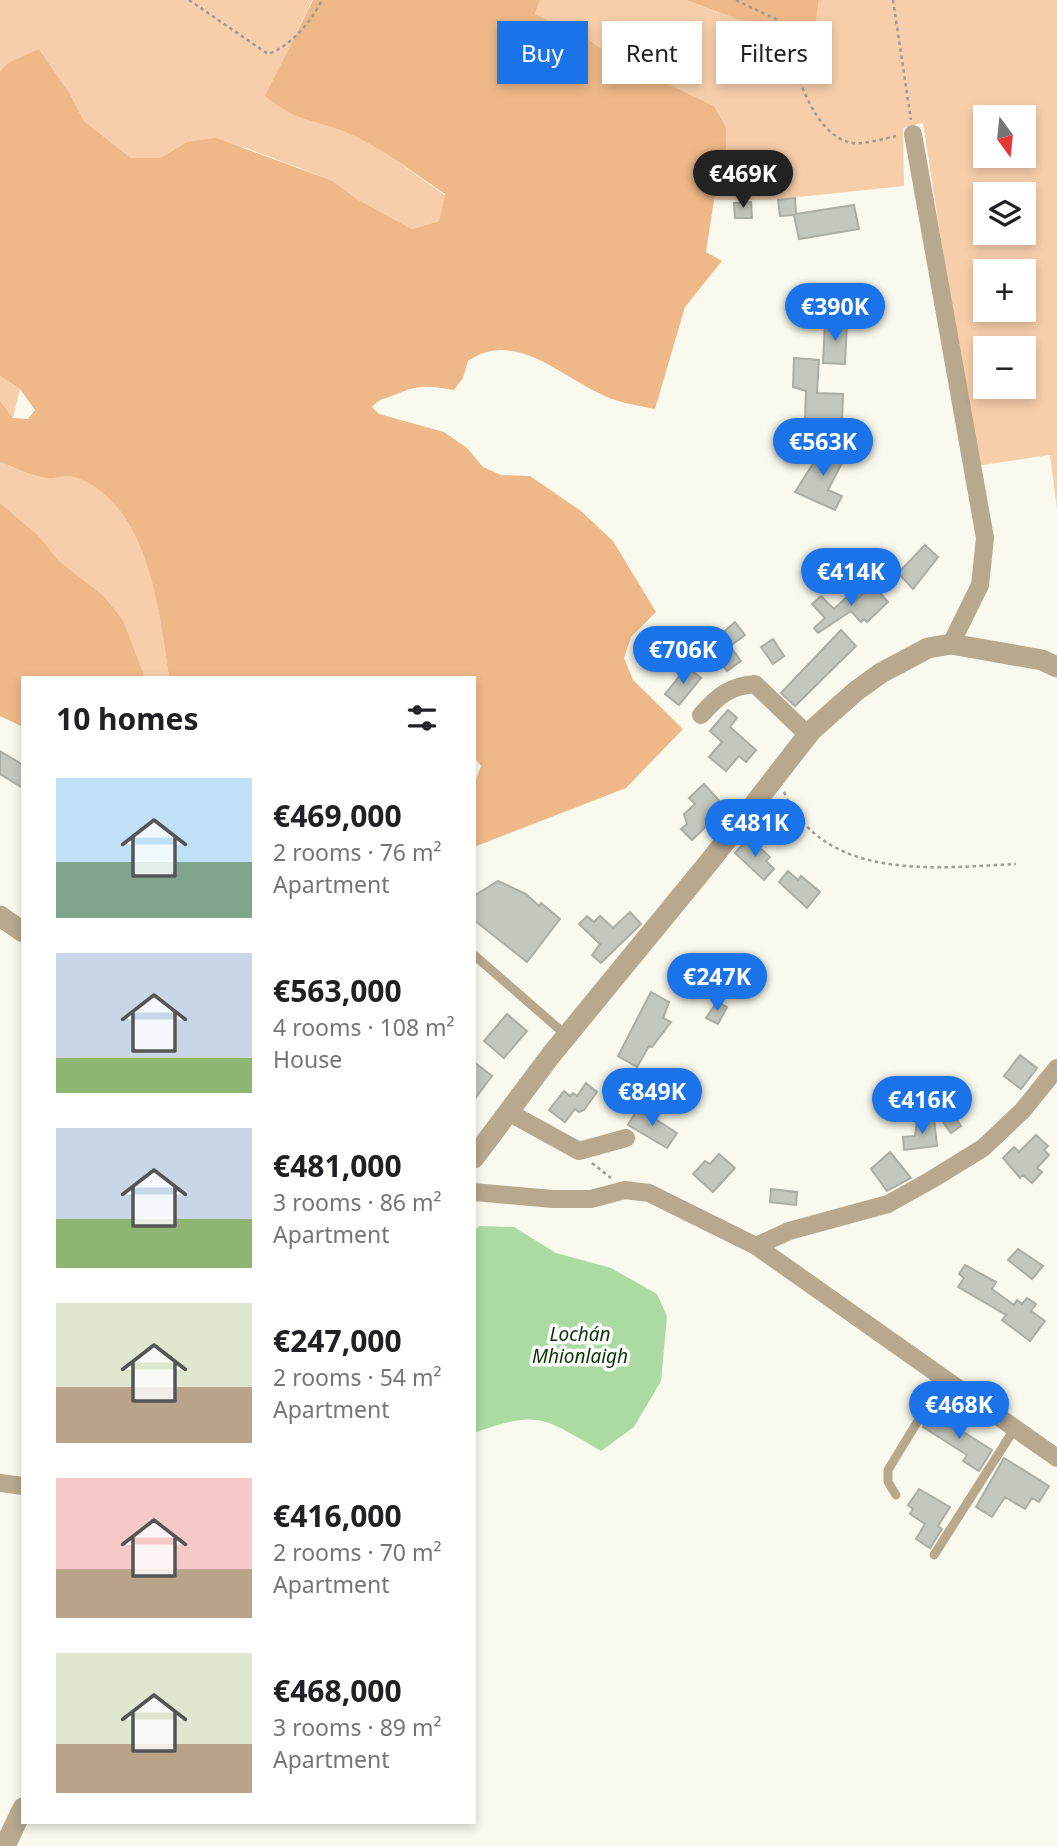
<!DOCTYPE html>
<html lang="en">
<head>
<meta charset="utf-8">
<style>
	body { margin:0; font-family:"Noto Sans",sans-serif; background:#f6f6f6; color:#202124; height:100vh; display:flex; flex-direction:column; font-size:26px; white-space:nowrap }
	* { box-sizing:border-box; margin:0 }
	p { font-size:23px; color:#757577 }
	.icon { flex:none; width:38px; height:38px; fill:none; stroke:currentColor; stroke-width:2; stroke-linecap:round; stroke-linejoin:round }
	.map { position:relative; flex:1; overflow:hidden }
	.drawer { position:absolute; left:21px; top:676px; width:455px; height:1148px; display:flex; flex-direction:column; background:#fff; border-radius:0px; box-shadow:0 4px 10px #0003 }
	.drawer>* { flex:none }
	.hud { position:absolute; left:497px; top:21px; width:455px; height:63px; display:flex; gap:14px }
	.needle { width:46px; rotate:165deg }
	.fabs { position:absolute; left:973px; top:105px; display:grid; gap:14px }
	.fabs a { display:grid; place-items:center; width:63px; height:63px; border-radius:0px; background:#fff; box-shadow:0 4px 10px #0003; font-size:35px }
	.price { position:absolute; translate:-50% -60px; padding:0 16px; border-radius:24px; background:#1a73e8; color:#fff; font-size:23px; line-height:46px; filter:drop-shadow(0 2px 4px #0008) }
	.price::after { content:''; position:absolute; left:50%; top:42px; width:21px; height:16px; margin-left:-10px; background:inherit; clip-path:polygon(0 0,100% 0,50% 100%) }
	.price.selected { background:#222; color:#fff }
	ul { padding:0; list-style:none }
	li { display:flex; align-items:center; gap:21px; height:175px; padding:0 35px }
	li span { display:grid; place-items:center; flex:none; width:196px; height:140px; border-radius:0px; color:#555 }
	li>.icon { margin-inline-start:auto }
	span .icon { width:84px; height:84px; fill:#fffc; stroke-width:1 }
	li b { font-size:30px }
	h2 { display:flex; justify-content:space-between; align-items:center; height:84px; padding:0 35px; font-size:30px }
	.pill { padding:0 24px; border-radius:0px; background:#fff; box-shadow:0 4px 10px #0003; font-size:24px; line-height:63px }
	.pill.selected { background:#1a73e8; color:#fff }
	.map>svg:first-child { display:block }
</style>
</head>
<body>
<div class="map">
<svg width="1057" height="1846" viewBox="0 0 1057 1846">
	<rect width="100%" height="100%" fill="#faf9ed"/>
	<!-- green -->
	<path fill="#f8ceaa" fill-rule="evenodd" d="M 0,0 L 312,0 L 266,96 C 297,122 309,118 344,131 C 381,146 412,173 445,195 L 439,221 L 412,229 L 357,199 L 333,181 L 246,148 L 187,142 L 160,158 L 131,158 L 84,121 L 70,94 L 39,49 L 0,72 Z
		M 540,0 L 686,0 L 770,31 L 812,52 L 819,0 L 1057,0 L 1057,509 L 1050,455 L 976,466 L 923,123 L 903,128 L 904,186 L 770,200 L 714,200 L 726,167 L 726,127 L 714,106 L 614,58 L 588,39 L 535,14 ZM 985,117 L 1024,117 L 1024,156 L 985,156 ZM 985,194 L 1024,194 L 1024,233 L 985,233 ZM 985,271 L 1024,271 L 1024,310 L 985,310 ZM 985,348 L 1024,348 L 1024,387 L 985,387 Z
		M 0,376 L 20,389 L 13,418 L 0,401 Z
		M 0,462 C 14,467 31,476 46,478 C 56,479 67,474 77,478 C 150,505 159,610 169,677 L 145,677 L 123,620 L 104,596 L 58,560 L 39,536 L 0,503 Z"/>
	<!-- forest -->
	<path fill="#eeb888" d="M 313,0 L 540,0 L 535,14 L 588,39 L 614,58 L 714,106 L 726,127 L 726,167 L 714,200 L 706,252 L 722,261 L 685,307 L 655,409 C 641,406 626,404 612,399 C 566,382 518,327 468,361 L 463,378 L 454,390 C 430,386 419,384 397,394 C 386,399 381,397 372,407 L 379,414 L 444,432 L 467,448 L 483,467 L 501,475 L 530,476 L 581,511 L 613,541 L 656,612 L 631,637 L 624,658 L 633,680 L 683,729 L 626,788 L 474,847 L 474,785 L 481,766 L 474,757 L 474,677 L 169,677 C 159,610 149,505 77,478 C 67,474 56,479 46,478 C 31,476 14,467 0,462 L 0,401 L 13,418 L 28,419 L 35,410 L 20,389 L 0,376 L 0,72 L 8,63 L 39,49 L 70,94 L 84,121 L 131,158 L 160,158 L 187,142 L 216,138 L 333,181 L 357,199 L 412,229 L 439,221 L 445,194 C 412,172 380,146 343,131 C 308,118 297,122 265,96 Z
		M 686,0 L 819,0 L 812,52 L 770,31 Z
		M 0,503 L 39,536 L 58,560 L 104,596 L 123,620 L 145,677 L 23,677 L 23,727 L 0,716 Z"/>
	<!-- water -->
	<path fill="#acdaa3" d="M 479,1226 L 514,1227 L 556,1253 L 611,1268 L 657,1294 L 667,1316 L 661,1381 L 634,1427 L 601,1451 C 544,1418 539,1409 474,1433 L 474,1231 Z"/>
	<!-- building -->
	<path fill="#c4c7bd" stroke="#abaea4" stroke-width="2" d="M 795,198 L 796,214 L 854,205 L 859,229 L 799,239 L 794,215 L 780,216 L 778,200 Z
		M 751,202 L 752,218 L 735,218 L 734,203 Z
		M 825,322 L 847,323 L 845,364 L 823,363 Z
		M 794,358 L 819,360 L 817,393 L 843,394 L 842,422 L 805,421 L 806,391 L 793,387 Z
		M 827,442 L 846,455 L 828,490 L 842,496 L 835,510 L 795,492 Z
		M 925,545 L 938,557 L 913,589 L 898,573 Z
		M 872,584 L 888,602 L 867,622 L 864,619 L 861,622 L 851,611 L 818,633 L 814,628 L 825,618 L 812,604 L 821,596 L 834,609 L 848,596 L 854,602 Z
		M 735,622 L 745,635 L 730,646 L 741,661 L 727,671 L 708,646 Z
		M 841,630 L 856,646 L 795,706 L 781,693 Z
		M 773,639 L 784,656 L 773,664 L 761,647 Z
		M 687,667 L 701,678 L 679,705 L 665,694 Z
		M 728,710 L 737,718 L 730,727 L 756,750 L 746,762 L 739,756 L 726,771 L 709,757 L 722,742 L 710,731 Z
		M 0,751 L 23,765 L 23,788 L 0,774 Z
		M 704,784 L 724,806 L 730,801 L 735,807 L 725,820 L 719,814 L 692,840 L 681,829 L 687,824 L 684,814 L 695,804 L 689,798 Z
		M 749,838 L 770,857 L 766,861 L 774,869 L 764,880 L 735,853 Z
		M 788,871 L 798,880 L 801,876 L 820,892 L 807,908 L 779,882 Z
		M 498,881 L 526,894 L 539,906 L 541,903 L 560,919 L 527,962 L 474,920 L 474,896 Z
		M 630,912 L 641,924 L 601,963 L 592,955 L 600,944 L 579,924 L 587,916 L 594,922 L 600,916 L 613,928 Z
		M 651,992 L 669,1002 L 663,1018 L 671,1022 L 652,1047 L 649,1046 L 637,1067 L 618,1056 Z
		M 717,1002 L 727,1007 L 718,1024 L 706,1018 Z
		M 507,1014 L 527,1031 L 504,1058 L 484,1041 Z
		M 1020,1055 L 1037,1068 L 1021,1089 L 1004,1076 Z
		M 474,1062 L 492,1076 L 474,1100 Z
		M 586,1083 L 597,1092 L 584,1110 L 579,1112 L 575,1109 L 565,1122 L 549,1110 L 564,1091 L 570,1096 L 573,1093 L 577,1096 Z
		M 948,1107 L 961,1126 L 951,1133 L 938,1115 Z
		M 638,1108 L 677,1133 L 667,1148 L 628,1125 Z
		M 934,1118 L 937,1146 L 904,1150 L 903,1137 L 915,1136 L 917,1120 Z
		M 1036,1135 L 1048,1146 L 1044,1150 L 1049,1155 L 1037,1168 L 1042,1172 L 1032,1183 L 1023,1175 L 1020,1178 L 1003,1158 L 1014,1147 L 1019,1152 Z
		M 890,1152 L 911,1178 L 887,1191 L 871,1169 Z
		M 719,1154 L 735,1168 L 713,1192 L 693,1174 L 705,1161 L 710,1164 Z
		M 771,1189 L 797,1192 L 796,1205 L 770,1202 Z
		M 1018,1249 L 1043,1266 L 1032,1279 L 1008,1260 Z
		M 965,1265 L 996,1282 L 992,1289 L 1014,1305 L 1017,1300 L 1022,1304 L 1027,1298 L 1036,1304 L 1031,1311 L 1045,1321 L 1030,1341 L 1002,1320 L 1006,1315 L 958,1287 L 964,1278 L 959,1274 Z
		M 932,1412 L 992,1450 L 979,1471 L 963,1461 L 967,1455 L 923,1427 Z
		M 1004,1458 L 1049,1486 L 1039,1502 L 1032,1498 L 1025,1509 L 1005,1497 L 992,1517 L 976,1507 Z
		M 919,1489 L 950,1507 L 938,1526 L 942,1529 L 930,1548 L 916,1539 L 925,1524 L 910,1514 L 913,1509 L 908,1505 Z"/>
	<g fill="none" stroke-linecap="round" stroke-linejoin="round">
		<!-- path -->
		<path stroke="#9c9c93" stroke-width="2.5" stroke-dasharray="3.5 3.5" stroke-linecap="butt" d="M 189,0 L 268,54 C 291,46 311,22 322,0
			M 736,0 L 780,21 C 792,57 808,130 848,142 C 860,146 883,139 896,136
			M 893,0 L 911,120
			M 784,792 C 824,882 934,868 1016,864
			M 592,1163 L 611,1178"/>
		<!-- service -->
		<path stroke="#b7a88e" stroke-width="9" d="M 474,955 L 566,1035
			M 896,1495 L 888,1482 L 888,1470 L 944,1378
			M 934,1555 L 1015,1428"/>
		<!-- minor -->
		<path stroke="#b7a88e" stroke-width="18" d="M 913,134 L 985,538 L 980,585 L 951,644
			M 701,715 C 718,696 729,686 755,684 L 808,735
			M 508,1112 L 579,1151 L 626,1138
			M 474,1192 L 553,1199 L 591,1199 L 625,1190 L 649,1193 L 756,1246 L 1057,1458
			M 756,1246 L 789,1231 L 888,1204 L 931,1180 L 983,1148 L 1023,1110 L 1057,1068
			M 0,1483 L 23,1486"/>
		<!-- tertiary -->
		<path stroke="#b7a88e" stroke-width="21" d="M 0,916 L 23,932
			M 474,1158 L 551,1055 L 710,861 L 811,731 L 856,691 L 881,673 L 928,648 L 951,644 L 1042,660 L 1057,667
			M 5,1846 L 23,1808"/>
	</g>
	<g text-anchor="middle" stroke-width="7" stroke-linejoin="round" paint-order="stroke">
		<!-- water labels -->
		<g font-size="19" font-style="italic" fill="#063500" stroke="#fff">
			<text x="580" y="1341">Lochán<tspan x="580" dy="22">Mhionlaigh</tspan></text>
		</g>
	</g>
</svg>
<div class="fabs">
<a><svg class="needle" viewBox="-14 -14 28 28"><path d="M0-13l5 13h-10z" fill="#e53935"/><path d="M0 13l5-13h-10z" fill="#757577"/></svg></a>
<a><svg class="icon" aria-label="layers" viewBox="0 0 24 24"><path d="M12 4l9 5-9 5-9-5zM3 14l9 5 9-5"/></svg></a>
<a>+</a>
<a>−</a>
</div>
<b class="price selected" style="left:743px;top:210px">€469K</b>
<b class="price" style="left:835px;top:343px">€390K</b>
<b class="price" style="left:823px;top:478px">€563K</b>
<b class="price" style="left:851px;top:608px">€414K</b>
<b class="price" style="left:683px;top:686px">€706K</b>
<b class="price" style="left:755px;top:859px">€481K</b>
<b class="price" style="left:717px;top:1013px">€247K</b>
<b class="price" style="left:652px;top:1128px">€849K</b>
<b class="price" style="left:922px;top:1136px">€416K</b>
<b class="price" style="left:959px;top:1441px">€468K</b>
<div class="hud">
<a class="pill selected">Buy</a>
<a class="pill">Rent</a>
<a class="pill">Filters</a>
</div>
<section class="drawer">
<h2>10 homes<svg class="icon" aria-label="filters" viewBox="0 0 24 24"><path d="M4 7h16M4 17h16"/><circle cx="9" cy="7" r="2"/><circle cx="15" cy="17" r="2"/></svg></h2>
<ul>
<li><span style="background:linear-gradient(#bfe0f5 60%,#7fa58c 0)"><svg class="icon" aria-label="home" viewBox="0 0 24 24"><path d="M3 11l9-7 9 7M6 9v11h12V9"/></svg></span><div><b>€469,000</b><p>2 rooms · 76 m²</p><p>Apartment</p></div></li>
<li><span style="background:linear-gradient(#c9d6e8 75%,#8fb573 0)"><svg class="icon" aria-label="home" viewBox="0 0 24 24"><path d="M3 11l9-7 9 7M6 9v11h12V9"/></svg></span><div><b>€563,000</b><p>4 rooms · 108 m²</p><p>House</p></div></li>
<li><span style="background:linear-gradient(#c9d6e8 65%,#8fb573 0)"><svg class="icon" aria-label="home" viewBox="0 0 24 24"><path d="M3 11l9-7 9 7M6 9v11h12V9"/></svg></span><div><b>€481,000</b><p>3 rooms · 86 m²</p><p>Apartment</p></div></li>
<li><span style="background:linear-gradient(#dfe7d0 60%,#b9a48a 0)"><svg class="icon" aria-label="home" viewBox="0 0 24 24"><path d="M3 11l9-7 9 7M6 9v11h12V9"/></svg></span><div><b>€247,000</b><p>2 rooms · 54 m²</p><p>Apartment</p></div></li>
<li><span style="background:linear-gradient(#f6c9c9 65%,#b9a48a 0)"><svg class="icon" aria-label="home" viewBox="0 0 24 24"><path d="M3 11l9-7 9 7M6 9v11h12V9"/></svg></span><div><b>€416,000</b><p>2 rooms · 70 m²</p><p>Apartment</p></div></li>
<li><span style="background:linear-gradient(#dfe7d0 65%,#b9a48a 0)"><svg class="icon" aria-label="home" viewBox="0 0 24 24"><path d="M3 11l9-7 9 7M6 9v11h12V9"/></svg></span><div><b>€468,000</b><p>3 rooms · 89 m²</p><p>Apartment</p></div></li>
</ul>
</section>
</div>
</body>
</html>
